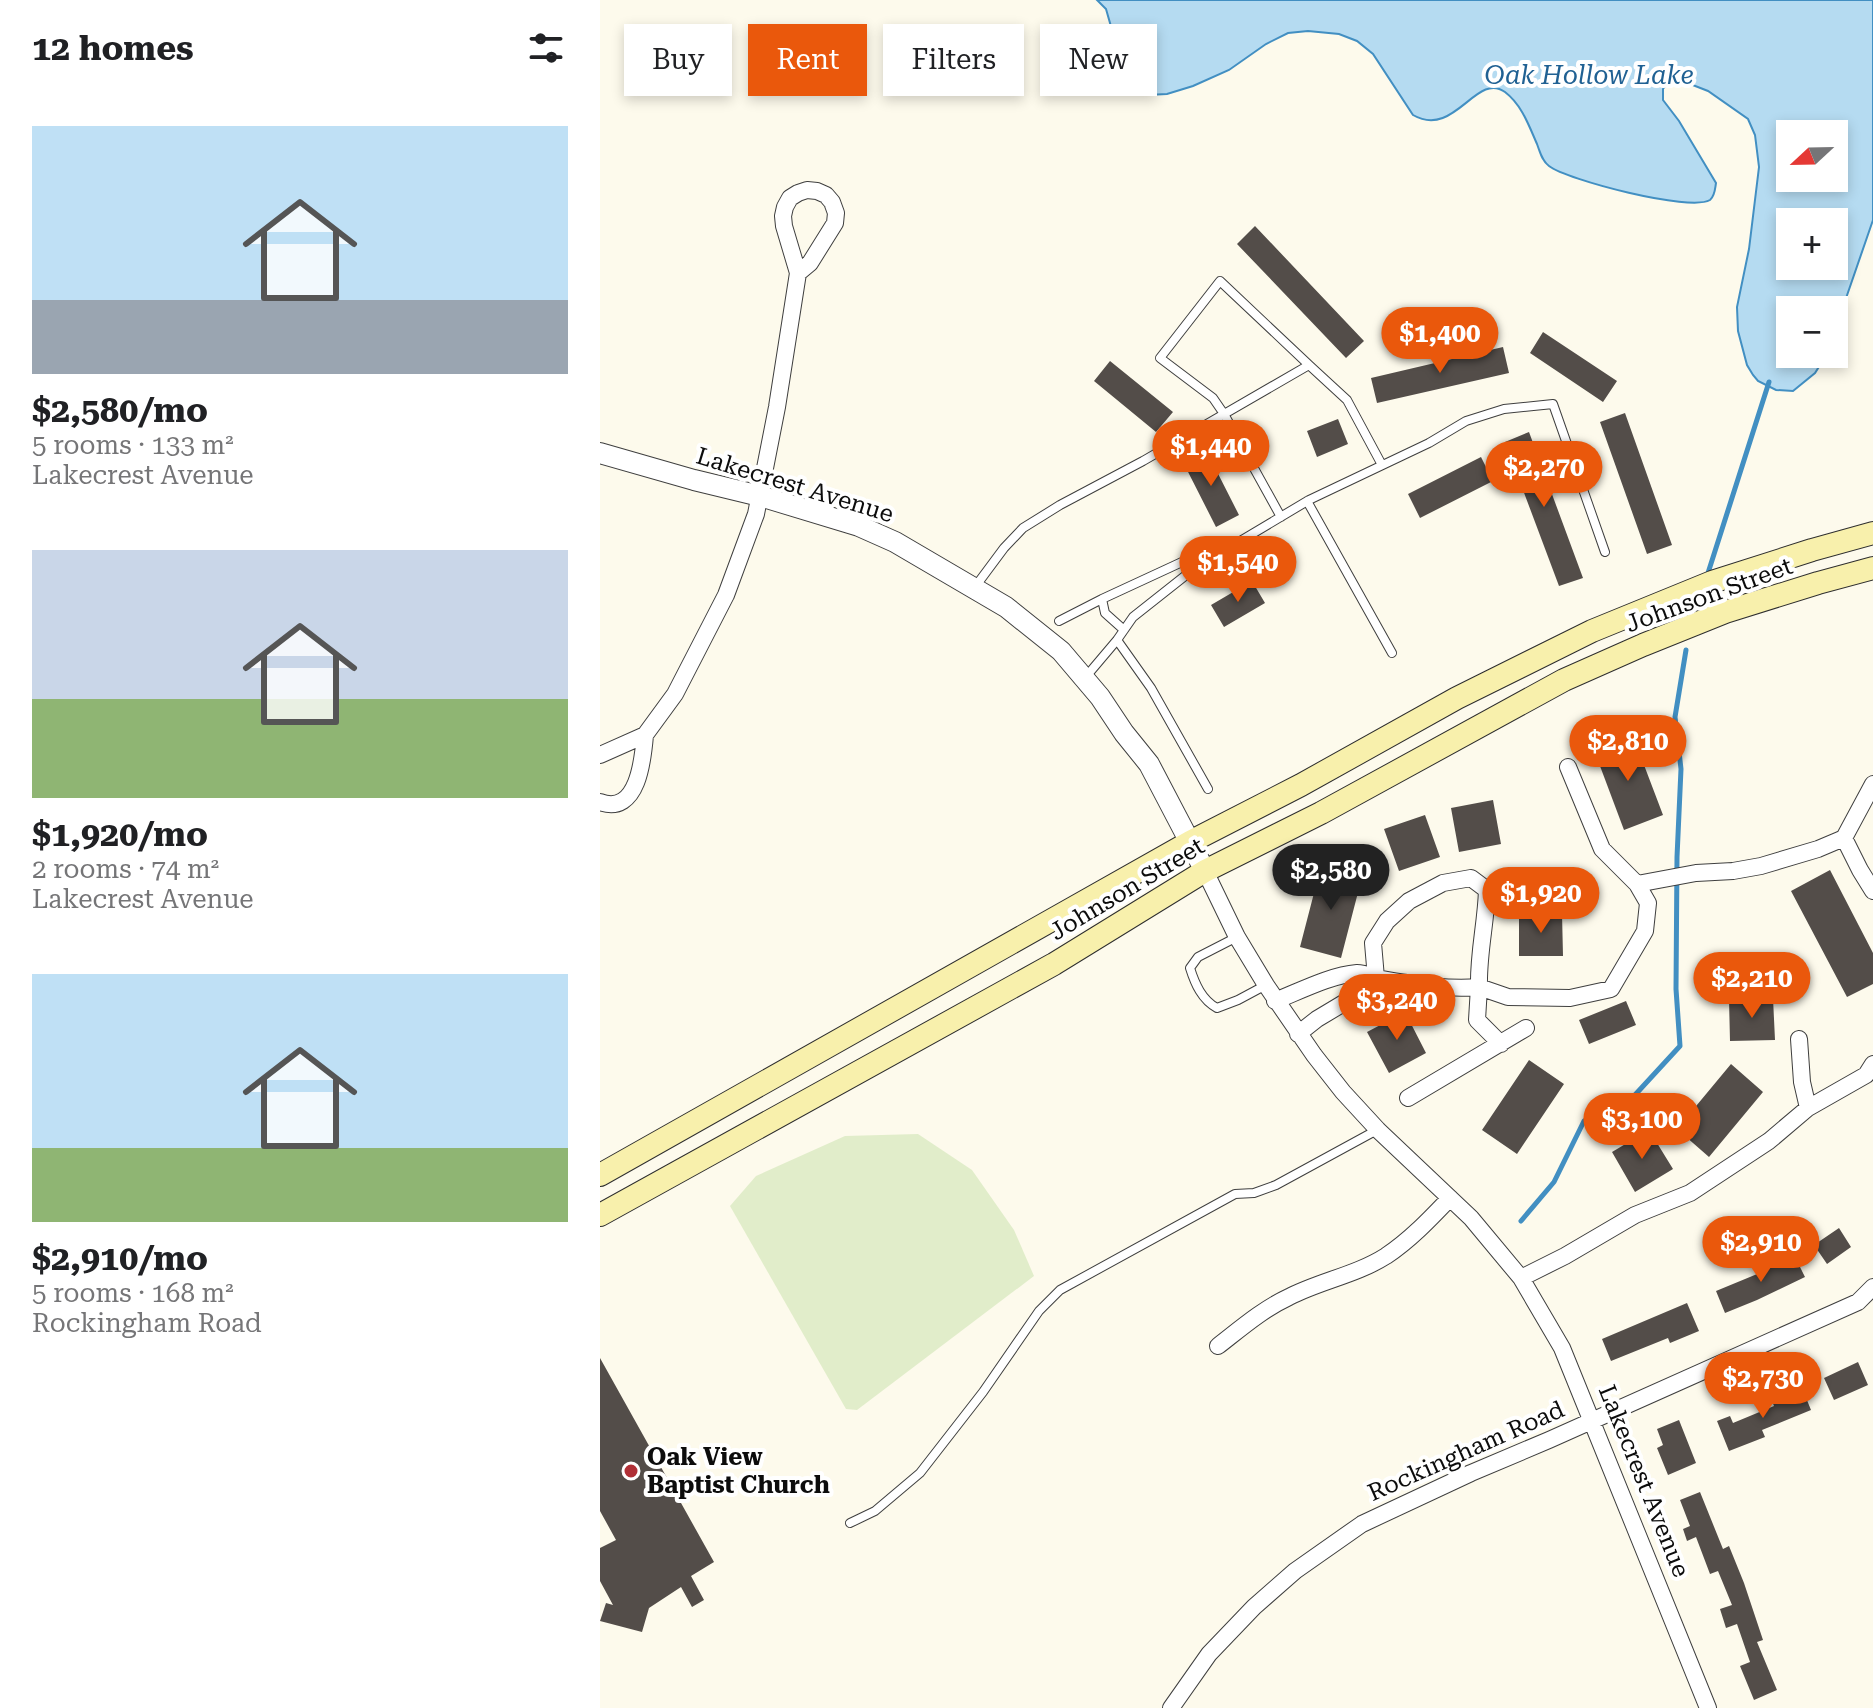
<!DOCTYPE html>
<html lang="en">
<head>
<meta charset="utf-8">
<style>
	body { margin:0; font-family:"Roboto Serif",serif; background:#f6f6f6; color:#202124; height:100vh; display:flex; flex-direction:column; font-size:30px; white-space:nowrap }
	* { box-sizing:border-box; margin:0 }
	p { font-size:26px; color:#757577 }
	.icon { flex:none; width:44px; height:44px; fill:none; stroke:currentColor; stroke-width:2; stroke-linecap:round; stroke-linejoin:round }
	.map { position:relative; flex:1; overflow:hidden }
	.panel { display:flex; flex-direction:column; background:#fff; width:600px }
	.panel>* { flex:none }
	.guide { position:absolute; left:24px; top:24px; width:760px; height:72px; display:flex; gap:16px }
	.needle { width:52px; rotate:248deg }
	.tools { position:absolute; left:1176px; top:120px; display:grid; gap:16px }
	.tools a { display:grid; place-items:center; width:72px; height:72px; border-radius:0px; background:#fff; box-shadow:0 4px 12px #0003; font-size:40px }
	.price { position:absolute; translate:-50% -68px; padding:0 18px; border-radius:28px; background:#ea580c; color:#fff; font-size:26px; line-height:52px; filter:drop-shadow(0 2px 4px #0008) }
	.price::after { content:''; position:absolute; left:50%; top:48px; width:24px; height:18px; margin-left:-12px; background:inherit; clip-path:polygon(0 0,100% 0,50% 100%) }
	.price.on { background:#222; color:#fff }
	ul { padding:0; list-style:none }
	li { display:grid; align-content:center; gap:16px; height:424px; padding:0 32px }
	li span { display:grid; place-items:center; height:248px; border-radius:0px; color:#555 }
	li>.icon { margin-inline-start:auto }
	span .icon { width:144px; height:144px; fill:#fffc; stroke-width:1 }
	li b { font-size:34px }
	h2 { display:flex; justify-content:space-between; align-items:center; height:96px; padding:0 32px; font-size:34px }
	.tag { padding:0 28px; border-radius:0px; background:#fff; box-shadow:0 4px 12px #0003; font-size:28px; line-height:72px }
	.tag.on { background:#ea580c; color:#fff }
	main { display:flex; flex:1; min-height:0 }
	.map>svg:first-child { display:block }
</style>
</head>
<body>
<main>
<section class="panel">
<h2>12 homes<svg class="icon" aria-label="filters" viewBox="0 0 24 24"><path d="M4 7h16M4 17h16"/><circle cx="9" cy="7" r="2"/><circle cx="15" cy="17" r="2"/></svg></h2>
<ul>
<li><span style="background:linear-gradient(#bfe0f5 70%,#9aa5b1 0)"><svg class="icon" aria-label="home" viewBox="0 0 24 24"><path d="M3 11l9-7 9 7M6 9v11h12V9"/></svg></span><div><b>$2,580/mo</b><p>5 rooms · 133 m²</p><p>Lakecrest Avenue</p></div></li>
<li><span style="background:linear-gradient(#c9d6e8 60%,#8fb573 0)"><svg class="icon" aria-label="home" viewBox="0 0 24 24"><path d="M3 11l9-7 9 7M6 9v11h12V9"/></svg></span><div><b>$1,920/mo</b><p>2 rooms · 74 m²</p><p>Lakecrest Avenue</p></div></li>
<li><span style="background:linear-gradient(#bfe0f5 70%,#8fb573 0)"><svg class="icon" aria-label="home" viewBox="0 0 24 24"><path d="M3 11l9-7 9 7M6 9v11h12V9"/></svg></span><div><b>$2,910/mo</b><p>5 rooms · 168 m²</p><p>Rockingham Road</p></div></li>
</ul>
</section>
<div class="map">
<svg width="1273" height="1708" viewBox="0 0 1273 1708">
	<rect width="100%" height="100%" fill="#fdfaec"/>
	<!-- pitch -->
	<path fill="#e1edca" d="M 318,1134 L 372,1170 L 414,1230 L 434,1276 L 257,1410 L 246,1409 L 130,1206 L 156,1176 L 245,1136 Z"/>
	<!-- water -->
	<path fill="#b5dbf1" stroke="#428fc2" stroke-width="2" fill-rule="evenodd" d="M 497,0 L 1273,0 L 1273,220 L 1234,333 L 1234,310 L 1190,310 L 1190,354 L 1227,354 L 1215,373 L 1193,391 L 1176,390 L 1158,381 L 1153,375 L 1147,365 L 1138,331 L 1137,307 L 1149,249 L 1159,167 L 1155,135 L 1148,119 L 1108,91 L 1080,80 L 1068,82 L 1063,89 L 1063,100 L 1079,121 L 1116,183 C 1115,189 1115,196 1110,200 C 1090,212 967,180 949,166 C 942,161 940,152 937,144 C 929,126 922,105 905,92 C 876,71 855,139 813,115 L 773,54 L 757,41 L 739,34 L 708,31 L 688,33 L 666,44 L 629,70 L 593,86 L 567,94 L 547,95 L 525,80 L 520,70 L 514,37 L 506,9 ZM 1190,134 L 1234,134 L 1234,178 L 1190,178 ZM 1190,222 L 1234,222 L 1234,266 L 1190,266 Z"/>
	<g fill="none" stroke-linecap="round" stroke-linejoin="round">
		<!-- stream -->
		<path stroke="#428fc2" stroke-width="5" d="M 1108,573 L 1169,382
			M 921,1221 L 954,1182 L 984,1121 L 1034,1096 L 1080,1046 L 1076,989 L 1077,857 L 1081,769 L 1075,717 L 1086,650"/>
	</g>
	<!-- building -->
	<path fill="#534d49" d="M 655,226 L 764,341 L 746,358 L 637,244 Z
		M 943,332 L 1017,381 L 1003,402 L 930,353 Z
		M 903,347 L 909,373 L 777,403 L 771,378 Z
		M 510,361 L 573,412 L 556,432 L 494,381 Z
		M 1025,413 L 1072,545 L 1047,554 L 1000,422 Z
		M 738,419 L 748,444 L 717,457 L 707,431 Z
		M 929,432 L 983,578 L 959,586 L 905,442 Z
		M 606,450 L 639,515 L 616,527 L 583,462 Z
		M 881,457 L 893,481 L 820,518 L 808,494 Z
		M 652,581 L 665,603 L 624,627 L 611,605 Z
		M 1033,736 L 1063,815 L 1024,830 L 994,750 Z
		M 893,800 L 901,844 L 859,852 L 851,808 Z
		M 825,815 L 840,857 L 799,871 L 784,829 Z
		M 721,866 L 762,877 L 741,958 L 700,947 Z
		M 1230,870 L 1273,953 L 1273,984 L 1247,997 L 1191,891 Z
		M 962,913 L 963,956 L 919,956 L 919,914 Z
		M 1173,998 L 1175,1040 L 1130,1041 L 1129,999 Z
		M 1026,1001 L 1036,1025 L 989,1044 L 979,1020 Z
		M 805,1012 L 826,1053 L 789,1073 L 767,1032 Z
		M 929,1060 L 964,1084 L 917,1154 L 882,1130 Z
		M 1131,1064 L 1163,1092 L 1109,1157 L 1077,1129 Z
		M 1049,1130 L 1073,1169 L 1035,1192 L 1012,1152 Z
		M 1239,1228 L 1251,1247 L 1227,1264 L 1214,1245 Z
		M 1193,1253 L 1205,1277 L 1157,1300 L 1125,1313 L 1116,1291 L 1162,1272 L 1160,1269 Z
		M 1087,1303 L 1099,1331 L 1070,1343 L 1068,1338 L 1011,1361 L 1002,1339 Z
		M 0,1358 L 114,1562 L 91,1576 L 104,1600 L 92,1607 L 81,1587 L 49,1608 L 42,1632 L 0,1621 L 6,1603 L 13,1605 L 0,1581 L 0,1548 L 16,1540 L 0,1511 Z
		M 1258,1362 L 1268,1385 L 1234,1400 L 1224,1378 Z
		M 1202,1388 L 1211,1410 L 1162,1430 L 1165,1437 L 1129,1451 L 1117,1421 L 1130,1416 L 1133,1423 L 1174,1406 L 1172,1401 Z
		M 1079,1420 L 1096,1463 L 1068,1475 L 1057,1448 L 1063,1445 L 1057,1429 Z
		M 1100,1492 L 1123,1549 L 1129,1546 L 1144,1583 L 1163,1640 L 1157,1642 L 1177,1690 L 1154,1700 L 1140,1666 L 1150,1662 L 1137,1624 L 1126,1628 L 1120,1609 L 1132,1605 L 1118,1571 L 1110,1574 L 1096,1537 L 1087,1541 L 1083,1529 L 1090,1526 L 1080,1500 Z"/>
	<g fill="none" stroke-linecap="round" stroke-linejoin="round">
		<defs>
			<path id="service" d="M 707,501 L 792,653
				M 681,517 L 624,414 L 613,398 L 560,358 L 620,281 L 709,365
				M 375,587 L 404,548 L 423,528 L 460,505 L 543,461 L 709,365 L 747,400 L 782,465
				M 459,621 L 502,599
				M 524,630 L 505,613 L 502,599 L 582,562
				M 517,640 L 551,688 L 608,789
				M 484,679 L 517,640 L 533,617 L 595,568 L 709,500 L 829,443 L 866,421 L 904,409 L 953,404 L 1005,552
				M 637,937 L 598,957 L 590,968 C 595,984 602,1000 617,1008 L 638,1000 L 666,985
				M 250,1523 L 275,1511 L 320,1473 L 383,1392 L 439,1311 L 460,1290 L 635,1194 L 654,1193 L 676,1185 L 777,1130"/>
			<path id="minor" d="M 0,755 L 45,735 L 75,694 L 126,595 L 156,514 L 177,407 L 198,273 L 184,226 L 183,216 L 185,207 L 190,198 L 198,193 L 207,190 L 217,191 L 226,195 L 232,202 L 236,213 L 235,223 L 210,263 L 198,273
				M 968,767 L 1002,849 L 1037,884 L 1096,873 L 1133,871 L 1161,866 L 1218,849 L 1244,838
				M 1273,784 L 1244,838 L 1260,870 L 1273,891
				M 0,802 C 38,816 43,759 45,735
				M 605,871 L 637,937 L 666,985 L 714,1055 L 743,1092 L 778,1130 L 871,1218 L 921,1278 L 962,1348 L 1108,1708
				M 675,1001 C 700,991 731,975 757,973 C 765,973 773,977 781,979 C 813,984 847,990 879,987 L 877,1020 L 901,1044
				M 698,1034 L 717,1019 L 767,989 L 776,978 L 773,943 L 787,921 L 809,901 L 843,883 L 871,878 L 887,890 C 886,923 878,954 879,987 L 908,997 L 970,998 L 1011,989 L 1045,931 L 1048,903 L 1037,884
				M 808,1098 L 926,1028
				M 1208,1108 L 1266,1075 L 1273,1064
				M 921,1278 L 965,1256 L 1035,1215 L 1090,1193 L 1169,1141 L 1208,1108 L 1202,1082 L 1199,1039
				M 618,1346 C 640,1329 663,1309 689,1297 C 720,1281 756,1275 786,1256 C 810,1240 830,1219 850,1198
				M 571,1708 L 609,1654 L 654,1607 L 695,1571 L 762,1524 L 871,1473 L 949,1440 L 1258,1302 L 1273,1287"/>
			<path id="tertiary" d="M 0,453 L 94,480 L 160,496 L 259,526 L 295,542 L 406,607 L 461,651 L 500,697 L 524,733 L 549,764 L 605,871"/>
			<path id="secondary" d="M 0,1175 L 590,842 L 701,785 L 857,698 L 992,631 L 1112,582 L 1212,550 L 1273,533
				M 0,1215 L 454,964 L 605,871 L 721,813 L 964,680 L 1043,645 L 1125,612 L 1218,583 L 1273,568"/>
		</defs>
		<!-- service casing -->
		<use href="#service" stroke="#3f3f3f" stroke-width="10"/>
		<!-- minor casing -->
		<use href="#minor" stroke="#3f3f3f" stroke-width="18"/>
		<!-- tertiary casing -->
		<use href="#tertiary" stroke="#3f3f3f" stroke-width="22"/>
		<!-- secondary casing -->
		<use href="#secondary" stroke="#2e2e2e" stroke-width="24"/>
		<!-- service -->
		<use href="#service" stroke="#fff" stroke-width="8"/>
		<!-- minor -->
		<use href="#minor" stroke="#fff" stroke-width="16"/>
		<!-- tertiary -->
		<use href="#tertiary" stroke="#fff" stroke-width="20"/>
		<!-- secondary -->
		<use href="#secondary" stroke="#f8f0ac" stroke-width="22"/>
	</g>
	<!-- markers -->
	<circle fill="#b02f36" stroke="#fff" stroke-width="3" cx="31" cy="1471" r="8"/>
	<g text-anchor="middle" stroke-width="8" stroke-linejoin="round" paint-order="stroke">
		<!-- street labels -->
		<g font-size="24" fill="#0c0c0c" stroke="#fff">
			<text transform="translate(195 485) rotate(17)" y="8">Lakecrest Avenue</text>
			<text transform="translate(1109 595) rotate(-20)" y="8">Johnson Street</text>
			<text transform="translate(527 889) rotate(-31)" y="8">Johnson Street</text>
			<text transform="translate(866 1451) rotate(-24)" y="8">Rockingham Road</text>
			<text transform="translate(1044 1481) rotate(68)" y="8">Lakecrest Avenue</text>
		</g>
		<!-- poi labels -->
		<g font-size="24" font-weight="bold" fill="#0c0c0c" stroke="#fff" text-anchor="start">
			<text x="47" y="1465">Oak View<tspan x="47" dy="28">Baptist Church</tspan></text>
		</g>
		<!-- water labels -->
		<g font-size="26" font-style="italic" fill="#206193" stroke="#fff">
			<text x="989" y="84">Oak Hollow Lake</text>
		</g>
	</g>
</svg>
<div class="tools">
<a><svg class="needle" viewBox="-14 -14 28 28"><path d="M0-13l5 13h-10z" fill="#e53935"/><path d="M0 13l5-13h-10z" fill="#757577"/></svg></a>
<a>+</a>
<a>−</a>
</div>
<b class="price" style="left:840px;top:375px">$1,400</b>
<b class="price" style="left:611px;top:488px">$1,440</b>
<b class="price" style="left:944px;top:509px">$2,270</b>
<b class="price" style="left:638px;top:604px">$1,540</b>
<b class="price" style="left:1028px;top:783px">$2,810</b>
<b class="price on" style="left:731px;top:912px">$2,580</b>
<b class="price" style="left:941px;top:935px">$1,920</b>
<b class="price" style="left:1152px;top:1020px">$2,210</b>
<b class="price" style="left:797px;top:1042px">$3,240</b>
<b class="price" style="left:1042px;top:1161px">$3,100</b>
<b class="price" style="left:1161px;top:1284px">$2,910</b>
<b class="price" style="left:1163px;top:1420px">$2,730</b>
<div class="guide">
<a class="tag">Buy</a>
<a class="tag on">Rent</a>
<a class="tag">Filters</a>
<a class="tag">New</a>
</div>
</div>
</main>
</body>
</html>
